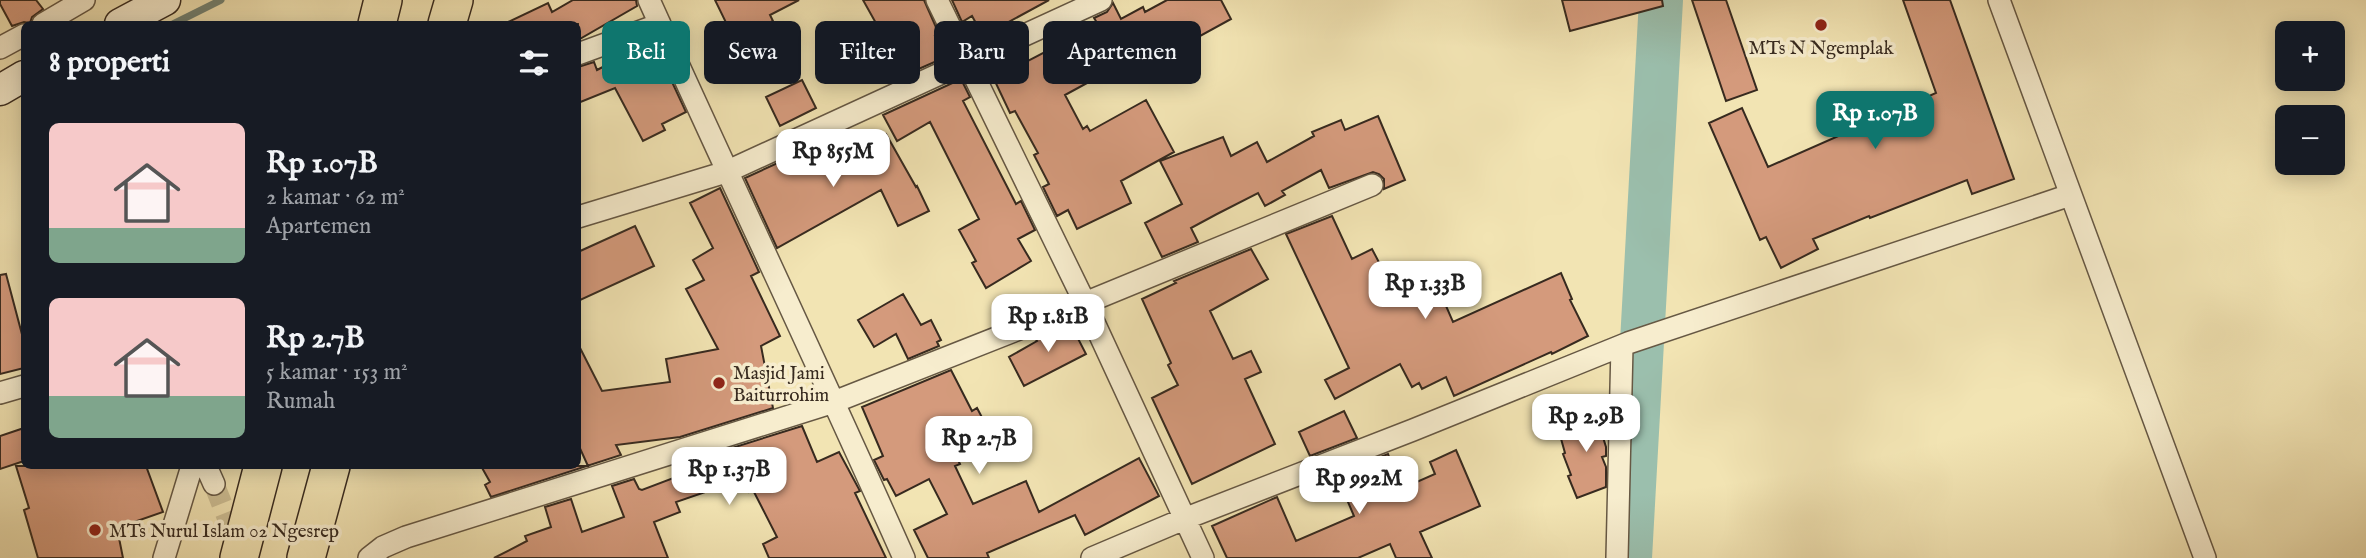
<!DOCTYPE html>
<html lang="id">
<head>
<meta charset="utf-8">
<style>
	body { margin:0; font-family:"IM FELL English",serif; background:#20242c; color:#f1f3f6; height:100vh; display:flex; flex-direction:column; font-size:26px; white-space:nowrap }
	* { box-sizing:border-box; margin:0 }
	p { font-size:23px; color:#9ea1a6 }
	.icon { flex:none; width:38px; height:38px; fill:none; stroke:currentColor; stroke-width:2; stroke-linecap:round; stroke-linejoin:round }
	.map { position:relative; flex:1; overflow:hidden }
	.panel { position:absolute; left:21px; top:21px; width:560px; height:448px; display:flex; flex-direction:column; background:#171b24; border-radius:10px; box-shadow:0 4px 18px #0003 }
	.panel>* { flex:none }
	.guide { position:absolute; left:602px; top:21px; width:665px; height:63px; display:flex; gap:14px }
	.buttons { position:absolute; left:2275px; top:21px; display:grid; gap:14px }
	.buttons a { display:grid; place-items:center; width:70px; height:70px; border-radius:10px; background:#171b24; box-shadow:0 4px 18px #0003; font-size:35px }
	.price { position:absolute; translate:-50% -60px; padding:0 16px; border-radius:14px; background:#fff; color:#222; font-size:23px; line-height:46px; filter:drop-shadow(0 2px 4px #0008) }
	.price::after { content:''; position:absolute; left:50%; top:42px; width:21px; height:16px; margin-left:-10px; background:inherit; clip-path:polygon(0 0,100% 0,50% 100%) }
	.price.on { background:#0f766e; color:#fff }
	ul { padding:0; list-style:none }
	li { display:flex; align-items:center; gap:21px; height:175px; padding:0 28px }
	li span { display:grid; place-items:center; flex:none; width:196px; height:140px; border-radius:10px; color:#555 }
	li>.icon { margin-inline-start:auto }
	span .icon { width:84px; height:84px; fill:#fffc; stroke-width:1 }
	li b { font-size:30px }
	h2 { display:flex; justify-content:space-between; align-items:center; height:84px; padding:0 28px; font-size:30px }
	.tag { padding:0 24px; border-radius:10px; background:#171b24; box-shadow:0 4px 18px #0003; font-size:24px; line-height:63px }
	.tag.on { background:#0f766e; color:#fff }
	.map>svg:first-child { display:block }
</style>
</head>
<body>
<div class="map">
<svg width="2366" height="558" viewBox="0 0 2366 558">
	<rect width="100%" height="100%" fill="#f2e4b3"/>
	<filter id="stains"><feTurbulence type="fractalNoise" baseFrequency=".00286" numOctaves="4"/><feColorMatrix values="0 0 0 0 .2 0 0 0 0 .09 0 0 0 0 .02 0 0 0 .5 -.17"/></filter>
	<radialGradient id="worn" r=".72"><stop offset=".6" stop-color="#630" stop-opacity="0"/><stop offset="1" stop-color="#630" stop-opacity=".3"/></radialGradient>
	<g fill="none" stroke-linecap="round" stroke-linejoin="round">
		<!-- stream -->
		<path stroke="#738374" stroke-width="7" d="M 173,24 L 221,0"/>
		<!-- river -->
		<path stroke="#9bbfad" stroke-width="44" d="M 1630,558 L 1661,0"/>
	</g>
	<!-- building -->
	<path fill="#d49a7c" stroke="#372a1f" stroke-width="2" d="M 0,0 L 36,0 L 43,9 L 32,17 L 30,23 L 24,22 L 12,26 L 0,4 Z
		M 573,0 L 636,0 L 637,6 L 578,40 L 578,24 L 504,24 L 548,3 L 552,12 Z
		M 715,0 L 799,0 L 770,15 L 773,21 L 734,39 Z
		M 863,0 L 924,0 L 939,34 L 935,36 L 946,57 L 905,75 Z
		M 952,0 L 1049,0 L 983,36 L 972,16 L 962,22 Z
		M 1167,0 L 1221,0 L 1231,19 L 1171,52 L 1166,44 L 1121,68 L 1120,65 L 1065,95 L 1083,129 L 1087,126 L 1090,131 L 1146,100 L 1174,152 L 1121,181 L 1131,203 L 1077,229 L 1068,210 L 1057,216 L 1043,187 L 1049,184 L 1034,155 L 1038,153 L 1015,111 L 1010,113 L 992,75 L 1027,59 L 1028,61 L 1064,42 L 1067,47 L 1101,29 L 1094,18 L 1107,12 L 1113,3 L 1121,19 L 1143,7 L 1145,12 Z
		M 1562,0 L 1662,0 L 1663,6 L 1570,31 Z
		M 1692,0 L 1726,0 L 1757,90 L 1726,101 Z
		M 1903,0 L 1950,0 L 2014,179 L 1972,194 L 1967,180 L 1870,218 L 1869,216 L 1813,239 L 1818,249 L 1781,268 L 1766,237 L 1760,240 L 1709,123 L 1742,108 L 1768,167 L 1936,93 Z
		M 653,41 L 686,112 L 662,124 L 665,130 L 643,141 L 615,88 L 578,103 L 578,67 L 594,62 L 597,70 Z
		M 961,79 L 970,97 L 963,101 L 1016,204 L 1021,201 L 1035,230 L 1018,239 L 1031,261 L 986,288 L 972,263 L 976,261 L 959,230 L 979,219 L 930,122 L 897,141 L 883,115 Z
		M 802,80 L 816,108 L 780,126 L 766,97 Z
		M 1378,116 L 1405,180 L 1384,189 L 1384,179 L 1379,174 L 1373,172 L 1329,188 L 1321,170 L 1282,191 L 1285,195 L 1265,206 L 1258,193 L 1217,214 L 1191,228 L 1198,242 L 1162,257 L 1145,223 L 1182,204 L 1160,161 L 1223,137 L 1231,156 L 1257,142 L 1267,162 L 1314,136 L 1312,132 L 1341,120 L 1345,130 Z
		M 886,134 L 916,187 L 917,186 L 929,211 L 898,226 L 881,190 L 777,248 L 745,178 L 804,151 L 815,172 Z
		M 720,188 L 759,272 L 751,276 L 780,336 L 761,346 L 773,408 L 680,437 L 616,445 L 621,455 L 491,497 L 485,485 L 490,482 L 481,466 L 588,466 L 578,444 L 578,344 L 602,391 L 670,382 L 666,359 L 718,349 L 686,289 L 704,280 L 693,260 L 713,248 L 690,203 Z
		M 1332,216 L 1352,259 L 1372,249 L 1395,293 L 1433,276 L 1453,322 L 1561,273 L 1572,299 L 1570,300 L 1588,336 L 1552,354 L 1551,352 L 1454,396 L 1446,377 L 1422,389 L 1419,383 L 1412,387 L 1400,364 L 1335,399 L 1325,380 L 1349,368 L 1286,234 Z
		M 635,226 L 654,266 L 578,301 L 578,252 Z
		M 1251,249 L 1268,279 L 1210,311 L 1233,359 L 1251,351 L 1261,372 L 1245,379 L 1275,444 L 1192,484 L 1152,398 L 1178,385 L 1168,365 L 1171,363 L 1142,299 L 1176,283 L 1174,281 Z
		M 6,274 L 24,342 L 24,368 L 0,374 L 0,275 Z
		M 903,294 L 921,325 L 931,320 L 941,340 L 937,342 L 939,346 L 908,359 L 896,334 L 874,347 L 858,320 Z
		M 1070,323 L 1086,354 L 1024,386 L 1009,357 L 1037,341 L 1034,337 Z
		M 951,370 L 972,411 L 977,408 L 986,425 L 950,444 L 960,464 L 955,466 L 973,504 L 1026,481 L 1039,512 L 1139,458 L 1159,496 L 1085,535 L 1075,515 L 987,553 L 989,558 L 928,558 L 914,530 L 947,514 L 929,479 L 896,496 L 887,479 L 884,480 L 874,460 L 883,456 L 862,407 Z
		M 1344,411 L 1357,438 L 1310,456 L 1299,432 Z
		M 1606,413 L 1607,432 L 1602,434 L 1606,447 L 1606,456 L 1602,457 L 1606,467 L 1606,487 L 1577,498 L 1568,476 L 1571,475 L 1563,454 L 1565,453 L 1558,428 Z
		M 802,426 L 817,462 L 839,452 L 860,491 L 855,493 L 886,558 L 769,558 L 763,544 L 777,537 L 753,490 L 749,492 L 743,479 L 676,502 L 680,512 L 654,522 L 668,558 L 494,558 L 527,541 L 525,536 L 551,527 L 545,507 L 571,499 L 582,532 L 624,517 L 612,486 L 634,479 L 639,489 L 642,490 L 700,468 L 697,459 Z
		M 24,428 L 24,461 L 0,469 L 0,436 Z
		M 1456,450 L 1480,506 L 1420,532 L 1432,558 L 1396,558 L 1390,544 L 1358,558 L 1227,558 L 1212,526 L 1277,497 L 1296,541 L 1354,516 L 1336,474 L 1388,454 L 1401,489 L 1435,474 L 1430,462 Z
		M 16,466 L 146,466 L 163,512 L 117,528 L 123,558 L 38,558 L 24,510 L 29,508 Z"/>
	<g fill="none" stroke-linecap="round" stroke-linejoin="round">
		<!-- minor-tunnel -->
		<path stroke="#cdbf95" stroke-width="21" stroke-dasharray="21 10" stroke-linecap="butt" d="M 214,484 L 239,547"/>
		<defs>
			<path id="minor" d="M 649,0 C 733,186 821,371 904,558
				M 937,0 L 1085,303 L 1203,558
				M 1999,0 L 2205,558
				M 43,24 L 84,0
				M 0,48 L 24,35
				M 578,54 L 660,24
				M 578,217 L 726,172 L 1101,0
				M 0,393 L 24,386
				M 206,466 L 214,484
				M 164,558 L 192,466
				M 369,558 L 383,547 L 406,537 L 834,402 L 1085,303 L 1372,185
				M 1092,558 L 1184,519 L 1413,430 L 1628,343 L 2070,195
				M 1617,558 L 1622,346"/>
			<path id="secondary" d="M 120,24 L 165,0
				M 0,90 L 24,76"/>
			<path id="motorway" d="M 377,24 L 383,0
				M 447,24 L 454,0
				M 239,558 L 263,466
				M 306,558 L 331,466"/>
		</defs>
		<!-- minor casing -->
		<use href="#minor" stroke="#665844" stroke-width="24"/>
		<!-- secondary casing -->
		<use href="#secondary" stroke="#372a1f" stroke-width="33"/>
		<!-- motorway casing -->
		<use href="#motorway" stroke="#372a1f" stroke-width="40"/>
		<!-- minor -->
		<use href="#minor" stroke="#f7edce" stroke-width="21"/>
		<!-- secondary -->
		<use href="#secondary" stroke="#f7edce" stroke-width="30"/>
		<!-- motorway -->
		<use href="#motorway" stroke="#f2e4b3" stroke-width="37"/>
	</g>
	<!-- markers -->
	<g fill="#8f2418" stroke="#f7edce" stroke-width="2.5">
		<circle cx="1821" cy="25" r="7"/>
		<circle cx="719" cy="383" r="7"/>
		<circle cx="95" cy="530" r="7"/>
	</g>
	<g text-anchor="middle" stroke-width="7" stroke-linejoin="round" paint-order="stroke">
		<!-- poi labels -->
		<g font-size="19" fill="#372a1f" stroke="#f7edce" text-anchor="start">
			<text x="1821" y="54" text-anchor="middle">MTs N Ngemplak</text>
			<text x="733" y="379">Masjid Jami<tspan x="733" dy="22">Baiturrohim</tspan></text>
			<text x="109" y="537">MTs Nurul Islam 02 Ngesrep</text>
		</g>
	</g>
	<rect width="100%" height="100%" filter="url(#stains)"/>
	<rect width="100%" height="100%" fill="url(#worn)"/>
</svg>
<div class="buttons">
<a>+</a>
<a>−</a>
</div>
<b class="price on" style="left:1875px;top:151px">Rp 1.07B</b>
<b class="price" style="left:833px;top:189px">Rp 855M</b>
<b class="price" style="left:1425px;top:321px">Rp 1.33B</b>
<b class="price" style="left:1048px;top:354px">Rp 1.81B</b>
<b class="price" style="left:1586px;top:454px">Rp 2.9B</b>
<b class="price" style="left:979px;top:476px">Rp 2.7B</b>
<b class="price" style="left:729px;top:507px">Rp 1.37B</b>
<b class="price" style="left:1359px;top:516px">Rp 992M</b>
<div class="guide">
<a class="tag on">Beli</a>
<a class="tag">Sewa</a>
<a class="tag">Filter</a>
<a class="tag">Baru</a>
<a class="tag">Apartemen</a>
</div>
<section class="panel">
<h2>8 properti<svg class="icon" aria-label="filters" viewBox="0 0 24 24"><path d="M4 7h16M4 17h16"/><circle cx="9" cy="7" r="2"/><circle cx="15" cy="17" r="2"/></svg></h2>
<ul>
<li><span style="background:linear-gradient(#f6c9c9 75%,#7fa58c 0)"><svg class="icon" aria-label="home" viewBox="0 0 24 24"><path d="M3 11l9-7 9 7M6 9v11h12V9"/></svg></span><div><b>Rp 1.07B</b><p>2 kamar · 62 m²</p><p>Apartemen</p></div></li>
<li><span style="background:linear-gradient(#f6c9c9 70%,#7fa58c 0)"><svg class="icon" aria-label="home" viewBox="0 0 24 24"><path d="M3 11l9-7 9 7M6 9v11h12V9"/></svg></span><div><b>Rp 2.7B</b><p>5 kamar · 153 m²</p><p>Rumah</p></div></li>
</ul>
</section>
</div>
</body>
</html>
